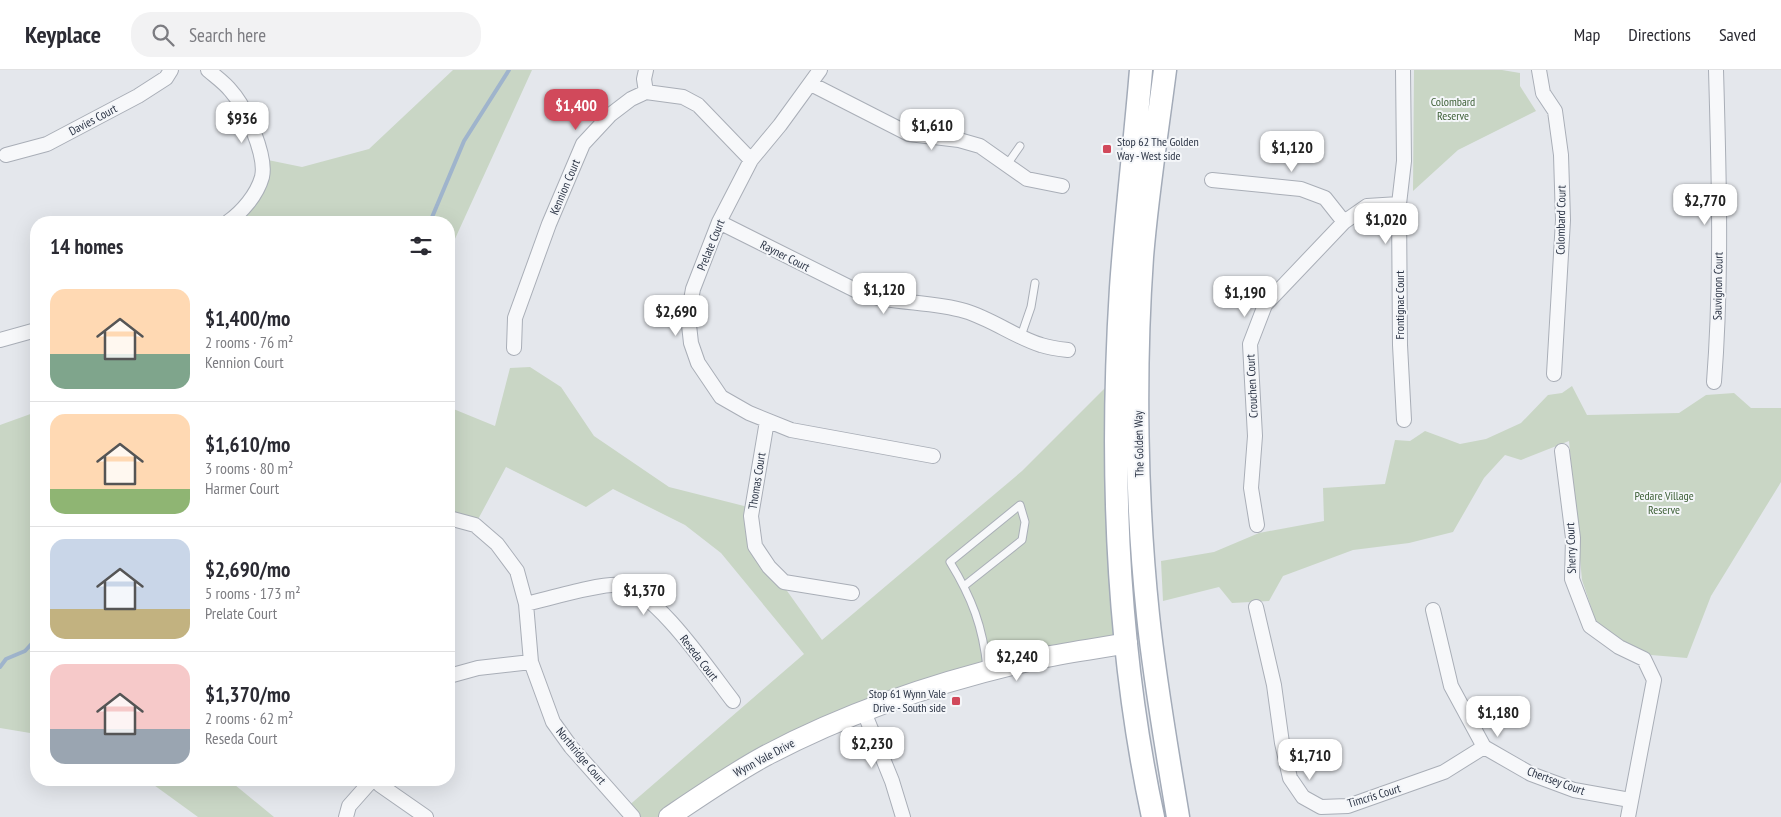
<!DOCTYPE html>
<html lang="en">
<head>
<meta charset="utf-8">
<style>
	body { margin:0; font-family:"PT Sans Narrow",sans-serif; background:#f2f2f3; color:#2b2b33; height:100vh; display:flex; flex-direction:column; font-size:19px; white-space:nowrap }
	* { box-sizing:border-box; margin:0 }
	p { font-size:16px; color:#7c7c81 }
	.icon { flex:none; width:28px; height:28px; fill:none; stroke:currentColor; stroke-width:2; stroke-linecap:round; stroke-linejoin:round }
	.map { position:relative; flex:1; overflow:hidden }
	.details { position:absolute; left:30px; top:146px; width:425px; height:570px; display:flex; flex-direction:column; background:#fff; border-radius:20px; box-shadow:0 5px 20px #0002 }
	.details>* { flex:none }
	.price { position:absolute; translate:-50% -42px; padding:0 11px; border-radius:10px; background:#fff; color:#222; font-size:16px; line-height:32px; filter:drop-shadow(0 1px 2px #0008) }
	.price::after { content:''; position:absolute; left:50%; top:30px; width:15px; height:11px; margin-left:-8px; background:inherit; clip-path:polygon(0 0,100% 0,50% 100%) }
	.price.on { background:#d1495b; color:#fff }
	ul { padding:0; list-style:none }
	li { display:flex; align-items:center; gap:15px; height:125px; padding:0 20px }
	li+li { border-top:1px solid #e1e1e2 }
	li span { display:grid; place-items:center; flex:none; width:140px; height:100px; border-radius:15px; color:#555 }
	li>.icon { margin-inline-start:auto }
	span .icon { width:60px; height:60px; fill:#fffc; stroke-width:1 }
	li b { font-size:21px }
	h2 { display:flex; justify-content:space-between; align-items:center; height:60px; padding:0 20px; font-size:21px }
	header { display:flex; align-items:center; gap:30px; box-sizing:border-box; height:70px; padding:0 25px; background:#fff; border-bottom:1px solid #e1e1e2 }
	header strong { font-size:24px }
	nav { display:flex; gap:28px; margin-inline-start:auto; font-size:18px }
	.search { width:350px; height:45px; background:#f2f2f3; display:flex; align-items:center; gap:12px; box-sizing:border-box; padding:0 18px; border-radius:20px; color:#7c7c81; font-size:19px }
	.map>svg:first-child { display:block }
</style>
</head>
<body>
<header>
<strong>Keyplace</strong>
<div class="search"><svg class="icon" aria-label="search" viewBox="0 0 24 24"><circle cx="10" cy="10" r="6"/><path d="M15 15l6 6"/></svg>Search here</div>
<nav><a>Map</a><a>Directions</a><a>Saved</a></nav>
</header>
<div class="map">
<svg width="1781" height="747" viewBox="0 0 1781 747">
	<rect width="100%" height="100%" fill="#e4e7ec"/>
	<!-- green -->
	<path fill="#c9d6c5" d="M 453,0 L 532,0 L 449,182 L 449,152 L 228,152 L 240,143 L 263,89 L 302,97 L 369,79 Z
		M 1414,0 L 1502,0 L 1520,3 L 1520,16 L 1536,41 L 1458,80 L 1413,121 Z
		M 530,297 L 561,317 L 594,366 L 669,417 L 752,438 L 755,476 L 822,570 L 1022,401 L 1118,305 L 1127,573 L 855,646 L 670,747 L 633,747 L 626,738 L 804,584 L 721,483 L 685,455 L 613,419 L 586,437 L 506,397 L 475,455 L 449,448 L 449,328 L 451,338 L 495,356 L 510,298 Z
		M 1572,316 L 1587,345 L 1679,343 L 1706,325 L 1734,323 L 1751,338 L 1781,338 L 1781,412 L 1711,526 L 1687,588 L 1651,585 L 1618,572 L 1596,552 L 1582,510 L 1569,371 L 1521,390 L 1505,385 L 1484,408 L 1453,462 L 1409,473 L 1353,480 L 1283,506 L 1269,531 L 1232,533 L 1219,517 L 1163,531 L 1161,491 L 1214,482 L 1259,463 L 1324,451 L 1323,418 L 1385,414 L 1395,370 L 1410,371 L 1425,361 L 1460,374 L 1486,369 L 1521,353 L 1548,325 L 1562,323 Z
		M 36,342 L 36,664 L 0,658 L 0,355 Z
		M 147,710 L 229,710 L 274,747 L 198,747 Z"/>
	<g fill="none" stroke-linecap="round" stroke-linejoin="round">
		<!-- stream -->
		<path stroke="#9fb4cc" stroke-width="4" d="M 430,152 L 464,71 L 509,0
			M 0,597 L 6,589 L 25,581 L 36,569"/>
		<defs>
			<path id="service" d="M 1006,96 L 1020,76
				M 1021,266 L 1031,237 L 1035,213
				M 964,516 L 1022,470 L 1025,452 L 1020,435 L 950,492 C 972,528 983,557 987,598"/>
			<path id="minor" d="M 208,0 C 216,7 225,13 231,21 C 245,36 267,86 262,107 C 257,125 242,142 228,152
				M 646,0 L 644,9 L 646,22
				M 820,0 L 780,55 L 751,90 L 719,152 L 693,219 L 688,246 L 691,273 L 698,293 L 721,327 L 749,343 L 791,360 L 933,386
				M 1403,0 L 1404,91 L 1399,134 L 1400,275 L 1404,350
				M 1539,0 L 1543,23 L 1555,41 L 1561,85 L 1563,150 L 1554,304
				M 811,14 L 909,64 L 959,70 L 980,76 L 1027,109 L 1062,116
				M 6,85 L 47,74 L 138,26 L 166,8 L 171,0
				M 1212,110 L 1301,119 L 1325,128 L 1344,152
				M 719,152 L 863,224 C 896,234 931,231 965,241 C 992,249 1015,267 1041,275 C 1050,278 1059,279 1068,280
				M 0,270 L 36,260
				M 514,278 L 515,248 L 549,154 L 583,74 L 610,45 L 631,29 L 646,22 L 683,27 L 698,35 L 751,90
				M 1714,312 C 1722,209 1719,104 1716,0
				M 767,351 L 751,446 L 755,476 L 769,497 L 784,512 L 852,523
				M 1562,381 L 1573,468 L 1572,509 L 1590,556 L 1619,577 L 1644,589 L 1654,610 L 1628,747
				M 449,448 L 475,455 L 497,474 L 517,501 L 526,534 L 531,592 L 553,652 L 571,677 L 633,747
				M 1257,455 L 1251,418 L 1255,366 L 1250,274 L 1265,235 L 1344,152 L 1367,136 L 1399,134
				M 526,534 C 548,529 600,513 620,515 C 655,519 711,603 733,631
				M 1256,537 L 1274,615 L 1282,673 L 1290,708 L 1303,727 L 1321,737 L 1348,736 L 1444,702 L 1484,677
				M 1433,540 L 1451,616 L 1484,677 L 1531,704 L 1574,720 L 1630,730
				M 449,606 L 478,598 L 531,592
				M 864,642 L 892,711 L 903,747
				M 376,710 L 380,715 L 426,747
				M 346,747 L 349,736 L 372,710"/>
			<path id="secondary" d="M 669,747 C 700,726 732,704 765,686 C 850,641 943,610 1037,589 C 1066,582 1097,579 1127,573"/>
			<path id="primary" d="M 1141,0 C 1135,73 1126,145 1121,218 C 1110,393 1116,575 1153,747
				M 1165,0 C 1157,62 1147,125 1142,187 C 1134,302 1136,431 1148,545 C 1155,613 1167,680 1178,747"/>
		</defs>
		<!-- service casing -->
		<use href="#service" stroke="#a9aeb7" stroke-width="9"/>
		<!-- minor casing -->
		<use href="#minor" stroke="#a9aeb7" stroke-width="16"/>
		<!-- secondary casing -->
		<use href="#secondary" stroke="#a9aeb7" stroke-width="22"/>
		<!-- primary casing -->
		<use href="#primary" stroke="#a3abb8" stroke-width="25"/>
		<!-- service -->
		<use href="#service" stroke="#f7f8fa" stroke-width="7"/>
		<!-- minor -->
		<use href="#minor" stroke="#f7f8fa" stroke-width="14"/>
		<!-- secondary -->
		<use href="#secondary" stroke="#fff" stroke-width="20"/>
		<!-- primary -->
		<use href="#primary" stroke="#fff" stroke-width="22"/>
	</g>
	<!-- markers -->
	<g fill="#d1495b" stroke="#f4f6f9" stroke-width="2">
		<rect x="1102" y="74" width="10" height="10" rx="2.5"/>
		<rect x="951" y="626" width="10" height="10" rx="2.5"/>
	</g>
	<g text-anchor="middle" stroke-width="4" stroke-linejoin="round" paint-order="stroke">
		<!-- park labels -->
		<g font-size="12" fill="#3f6138" stroke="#f4f6f9">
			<text x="1453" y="36">Colombard<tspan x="1453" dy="14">Reserve</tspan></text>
			<text x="1664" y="430">Pedare Village<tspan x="1664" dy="14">Reserve</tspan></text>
		</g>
		<!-- street labels -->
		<g font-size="12" fill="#2b3445" stroke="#f4f6f9">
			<text transform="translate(93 50) rotate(-28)" y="4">Davies Court</text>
			<text transform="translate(565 117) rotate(-67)" y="4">Kennion Court</text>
			<text transform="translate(1561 150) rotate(-89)" y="4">Colombard Court</text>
			<text transform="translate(711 175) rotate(-68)" y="4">Prelate Court</text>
			<text transform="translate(785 186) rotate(27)" y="4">Rayner Court</text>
			<text transform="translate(1718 216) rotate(-89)" y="4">Sauvignon Court</text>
			<text transform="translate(1400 235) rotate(-90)" y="4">Frontignac Court</text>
			<text transform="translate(1252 316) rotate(-93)" y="4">Crouchen Court</text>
			<text transform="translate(1139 374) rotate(-91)" y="4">The Golden Way</text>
			<text transform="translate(757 411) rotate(-81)" y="4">Thomas Court</text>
			<text transform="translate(1571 478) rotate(-92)" y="4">Sherry Court</text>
			<text transform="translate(699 588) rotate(52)" y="4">Reseda Court</text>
			<text transform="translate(581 686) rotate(50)" y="4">Northridge Court</text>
			<text transform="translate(764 688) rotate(-28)" y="4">Wynn Vale Drive</text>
			<text transform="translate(1556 711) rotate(20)" y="4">Chertsey Court</text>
			<text transform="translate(1374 726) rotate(-17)" y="4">Timcris Court</text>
		</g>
		<!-- poi labels -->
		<g font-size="12" fill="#2b3445" stroke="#f4f6f9" text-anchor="start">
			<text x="1117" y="76">Stop 62 The Golden<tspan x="1117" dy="14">Way - West side</tspan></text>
			<text x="946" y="628" text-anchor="end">Stop 61 Wynn Vale<tspan x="946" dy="14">Drive - South side</tspan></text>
		</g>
	</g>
</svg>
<b class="price on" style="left:576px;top:61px">$1,400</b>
<b class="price" style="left:242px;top:74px">$936</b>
<b class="price" style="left:932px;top:81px">$1,610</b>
<b class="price" style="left:1292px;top:103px">$1,120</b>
<b class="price" style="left:1705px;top:156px">$2,770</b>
<b class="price" style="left:1386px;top:175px">$1,020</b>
<b class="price" style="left:884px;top:245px">$1,120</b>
<b class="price" style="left:1245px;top:248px">$1,190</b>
<b class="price" style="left:676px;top:267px">$2,690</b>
<b class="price" style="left:644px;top:546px">$1,370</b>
<b class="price" style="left:1017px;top:612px">$2,240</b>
<b class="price" style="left:1498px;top:668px">$1,180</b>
<b class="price" style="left:872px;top:699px">$2,230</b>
<b class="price" style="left:1310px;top:711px">$1,710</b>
<section class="details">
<h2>14 homes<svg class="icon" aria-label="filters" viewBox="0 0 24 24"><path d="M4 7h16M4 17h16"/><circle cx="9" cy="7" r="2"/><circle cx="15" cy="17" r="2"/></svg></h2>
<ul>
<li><span style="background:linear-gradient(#ffd9b3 65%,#7fa58c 0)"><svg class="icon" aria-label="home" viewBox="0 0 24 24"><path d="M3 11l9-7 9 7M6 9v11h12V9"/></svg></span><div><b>$1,400/mo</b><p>2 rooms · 76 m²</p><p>Kennion Court</p></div></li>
<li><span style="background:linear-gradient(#ffd9b3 75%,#8fb573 0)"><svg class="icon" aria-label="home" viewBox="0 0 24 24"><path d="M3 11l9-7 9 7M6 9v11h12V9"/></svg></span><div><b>$1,610/mo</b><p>3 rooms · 80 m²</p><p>Harmer Court</p></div></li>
<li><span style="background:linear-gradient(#c9d6e8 70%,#c2b280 0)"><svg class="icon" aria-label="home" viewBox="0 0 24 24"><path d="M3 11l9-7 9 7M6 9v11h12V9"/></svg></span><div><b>$2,690/mo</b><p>5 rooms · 173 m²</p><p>Prelate Court</p></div></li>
<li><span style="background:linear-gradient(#f6c9c9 65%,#9aa5b1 0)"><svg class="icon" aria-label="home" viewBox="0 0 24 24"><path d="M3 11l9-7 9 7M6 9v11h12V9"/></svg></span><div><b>$1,370/mo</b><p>2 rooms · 62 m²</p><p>Reseda Court</p></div></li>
</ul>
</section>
</div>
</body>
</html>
